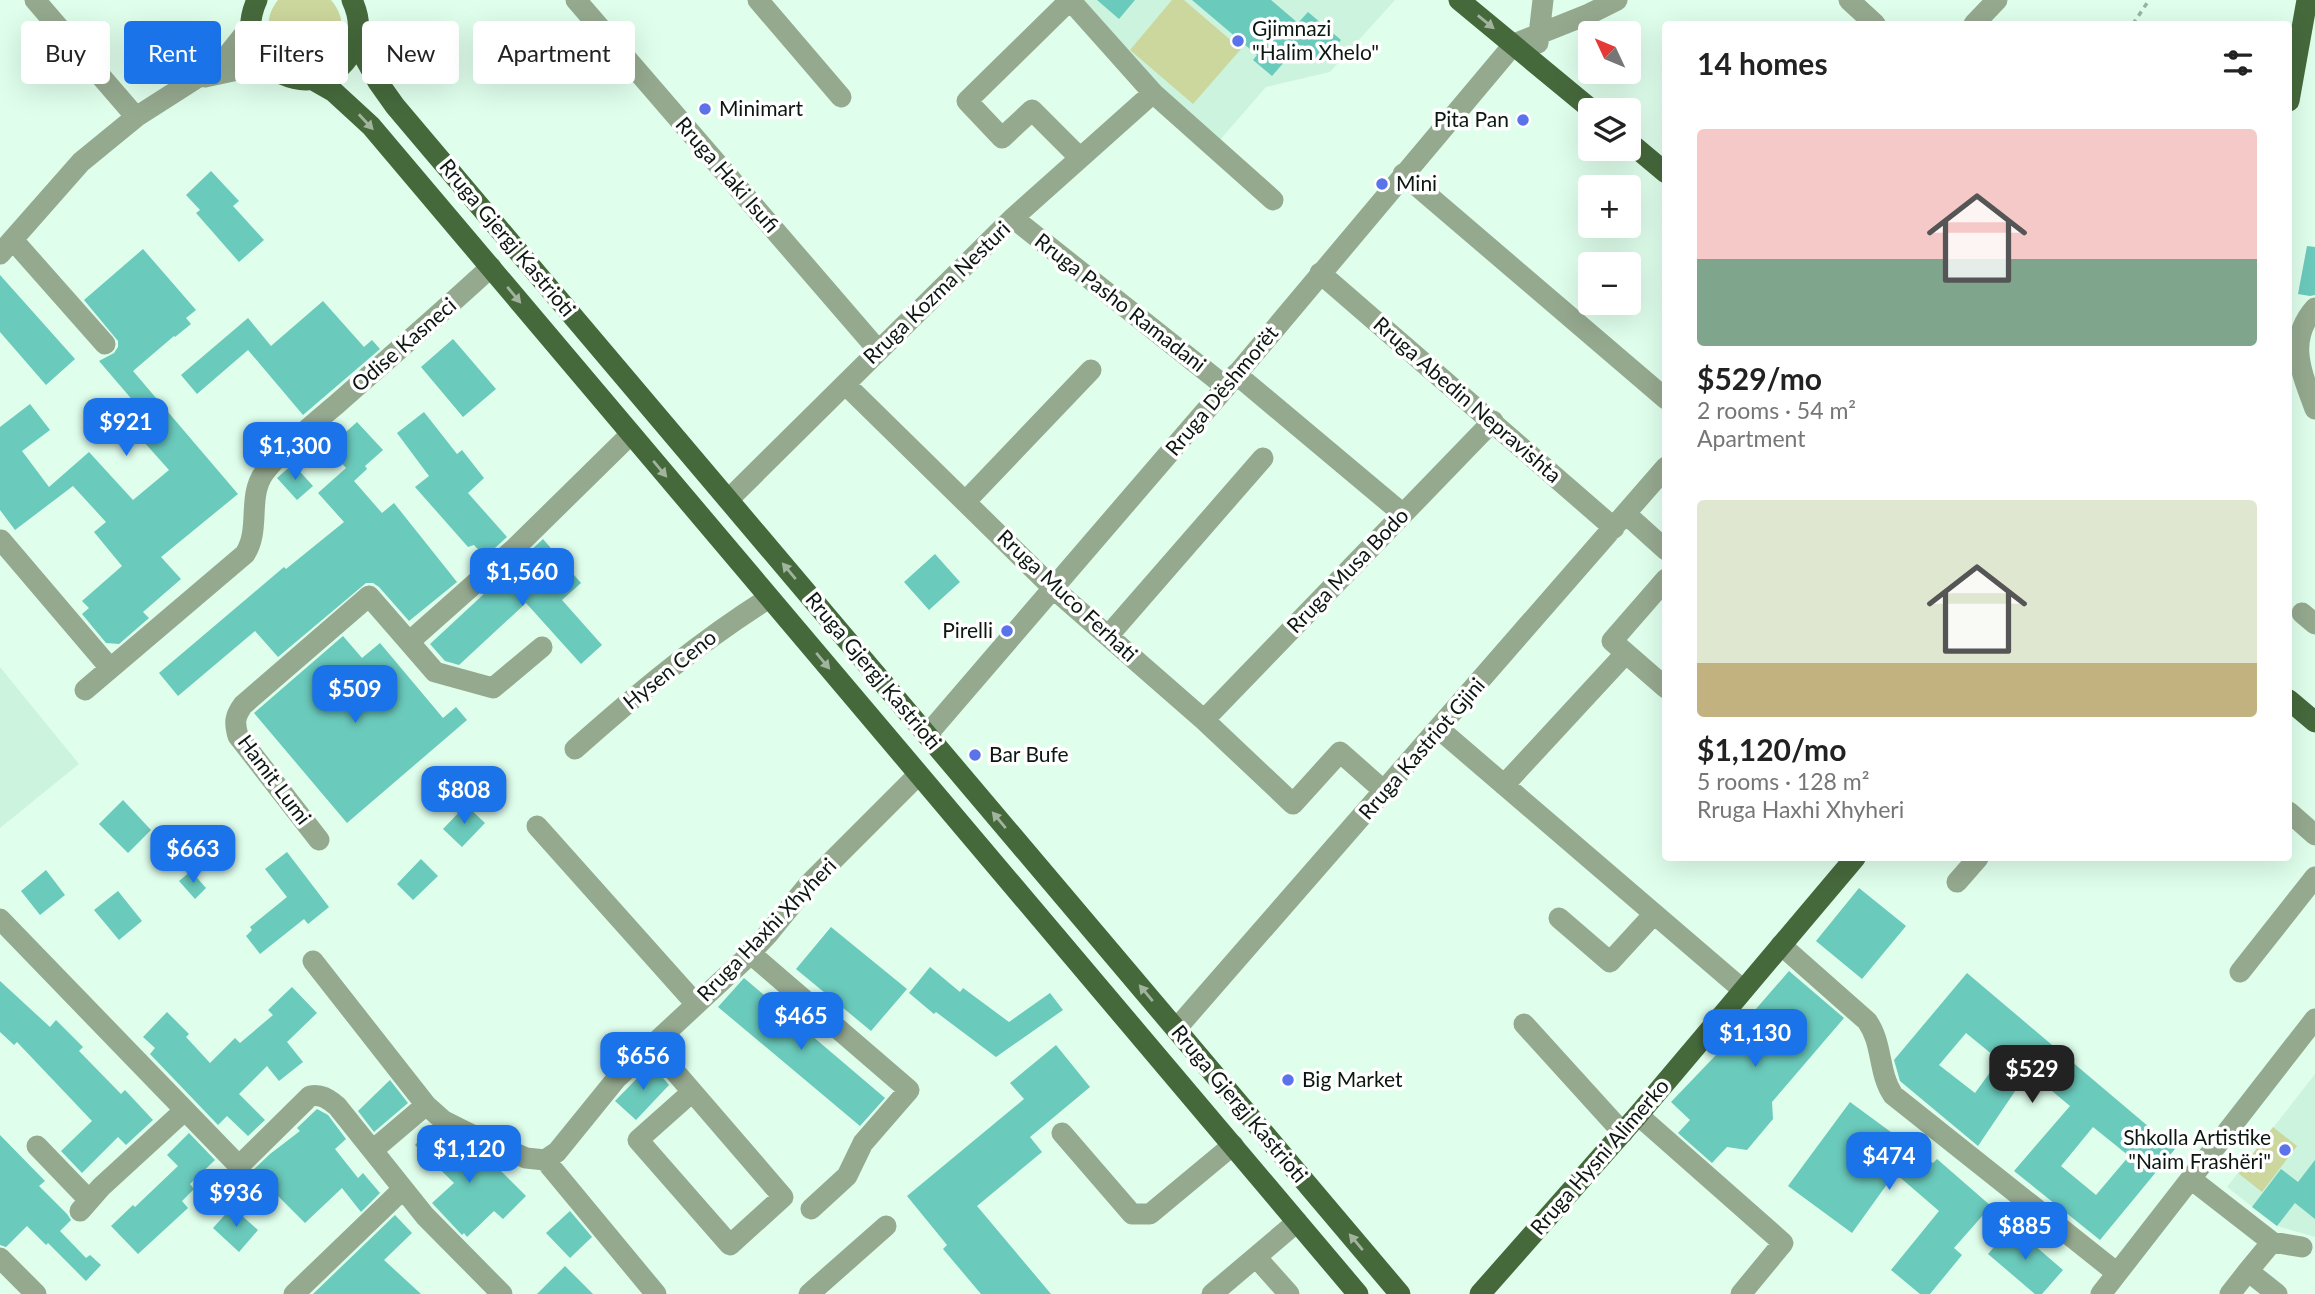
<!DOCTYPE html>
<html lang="en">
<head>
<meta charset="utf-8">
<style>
	body { margin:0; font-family:Lato,sans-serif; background:#f2f2f2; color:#222; height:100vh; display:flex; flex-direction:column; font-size:26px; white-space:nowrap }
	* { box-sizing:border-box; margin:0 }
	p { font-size:23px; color:#767676 }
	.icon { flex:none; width:38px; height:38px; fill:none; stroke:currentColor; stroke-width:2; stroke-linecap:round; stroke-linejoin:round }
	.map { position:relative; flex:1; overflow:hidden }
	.details { position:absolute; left:1662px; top:21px; width:630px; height:840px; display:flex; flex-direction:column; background:#fff; border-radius:7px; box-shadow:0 7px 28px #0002 }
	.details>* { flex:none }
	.guide { position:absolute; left:21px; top:21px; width:665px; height:63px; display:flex; gap:14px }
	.needle { width:46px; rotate:314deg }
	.buttons { position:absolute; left:1578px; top:21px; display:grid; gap:14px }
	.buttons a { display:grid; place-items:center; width:63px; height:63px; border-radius:7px; background:#fff; box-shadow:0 7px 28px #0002; font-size:35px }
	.price { position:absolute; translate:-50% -60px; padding:0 16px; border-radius:14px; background:#1a73e8; color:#fff; font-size:23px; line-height:46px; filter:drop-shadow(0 2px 4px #0008) }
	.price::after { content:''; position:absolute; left:50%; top:42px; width:21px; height:16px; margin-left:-10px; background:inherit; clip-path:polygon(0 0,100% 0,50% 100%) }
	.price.on { background:#222; color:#fff }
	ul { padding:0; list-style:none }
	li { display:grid; align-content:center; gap:14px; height:371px; padding:0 35px }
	li span { display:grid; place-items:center; height:217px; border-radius:7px; color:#555 }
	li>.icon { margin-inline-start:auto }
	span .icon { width:126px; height:126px; fill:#fffc; stroke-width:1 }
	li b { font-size:30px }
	h2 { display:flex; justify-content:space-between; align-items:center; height:84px; padding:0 35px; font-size:30px }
	.tag { padding:0 24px; border-radius:7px; background:#fff; box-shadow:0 7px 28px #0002; font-size:24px; line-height:63px }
	.tag.on { background:#1a73e8; color:#fff }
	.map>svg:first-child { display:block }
</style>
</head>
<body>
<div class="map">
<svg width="2315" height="1294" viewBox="0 0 2315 1294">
	<rect width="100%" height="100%" fill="#dffeec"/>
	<!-- built -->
	<path fill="#ccf3dd" d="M 1084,0 L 1395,0 L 1330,72 L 1266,87 L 1219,141 L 1160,87 Z
		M 0,667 L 79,764 L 0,828 Z
		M 2315,1074 L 2315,1237 L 2277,1226 L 2227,1187 Z"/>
	<!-- green -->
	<path fill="#ccd79d" d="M 278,0 L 331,0 C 371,47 286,91 270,36 C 266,22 270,10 278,0 Z
		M 1172,0 L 1184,0 L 1241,49 L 1193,104 L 1130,50 Z
		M 2273,1127 L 2297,1146 L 2262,1192 L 2238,1173 Z"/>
	<!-- building -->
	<path fill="#6acabc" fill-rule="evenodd" d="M 1097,0 L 1135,0 L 1119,19 Z
		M 1192,0 L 1271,0 L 1298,23 L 1308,12 L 1341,40 L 1321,64 L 1299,45 L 1272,76 L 1253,60 L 1257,55 Z
		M 211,171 L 239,201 L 233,206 L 264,240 L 239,262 L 196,213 L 200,210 L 186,195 Z
		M 2307,246 L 2315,247 L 2315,295 L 2310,296 L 2298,294 Z
		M 143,249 L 196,310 L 186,318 L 191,324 L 175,337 L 174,336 L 133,371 L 238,494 L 161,557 L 181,579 L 143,612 L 149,618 L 119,644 L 106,643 L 82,614 L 89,608 L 82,601 L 122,566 L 94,532 L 106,522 L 73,486 L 15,530 L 0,510 L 0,427 L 30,404 L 50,430 L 22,451 L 49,487 L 89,452 L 133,500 L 169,470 L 127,423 L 131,418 L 125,412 L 135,403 L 99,361 L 114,353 L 118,347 L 118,341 L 84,300 Z
		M 0,275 L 75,359 L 46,385 L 0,332 Z
		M 323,301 L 364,347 L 372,340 L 380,349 L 303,415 L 248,350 L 197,394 L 181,375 L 248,318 L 271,346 Z
		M 453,339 L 496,389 L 463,417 L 421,367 Z
		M 424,412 L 457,454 L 462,450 L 484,478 L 468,493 L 507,537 L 485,557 L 474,545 L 468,547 L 415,487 L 429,476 L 397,433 Z
		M 357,422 L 383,450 L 365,466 L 367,469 L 354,481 L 382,513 L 394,503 L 457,582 L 409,621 L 379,587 L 373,583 L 366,583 L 278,657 L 255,631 L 178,696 L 159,673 L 284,567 L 286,569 L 344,522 L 318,493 L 346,468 L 328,448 Z
		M 293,464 L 313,486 L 297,500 L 277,478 Z
		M 543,539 L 581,583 L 562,600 L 602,645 L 581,664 L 526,603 L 459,665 L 445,661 L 430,644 Z
		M 935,554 L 960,582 L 929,610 L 904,582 Z
		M 343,636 L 362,658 L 380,643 L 443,718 L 456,707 L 467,720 L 347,823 L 254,713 Z
		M 123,800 L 151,830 L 128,853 L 99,824 Z
		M 466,805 L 485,823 L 462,847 L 443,829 Z
		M 287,852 L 329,907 L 308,924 L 304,919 L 260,954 L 246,936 L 252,930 L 250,927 L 287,897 L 265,869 Z
		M 421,859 L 438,876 L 413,900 L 397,884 Z
		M 46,870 L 65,895 L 40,915 L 21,891 Z
		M 191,871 L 206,888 L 195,899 L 179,881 Z
		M 1859,888 L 1906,926 L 1862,979 L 1816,941 Z
		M 118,891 L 142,921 L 119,940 L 94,910 Z
		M 831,927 L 907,989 L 871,1031 L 796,969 Z
		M 930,967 L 960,992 L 963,988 L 1009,1022 L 1050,993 L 1063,1010 L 996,1057 L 936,1012 L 934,1014 L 909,993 Z
		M 1789,971 L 1844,1018 L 1772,1102 L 1773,1119 L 1747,1150 L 1727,1147 L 1712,1163 L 1678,1133 L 1690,1120 L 1671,1102 L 1716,1055 Z
		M 1967,973 L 2175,1149 L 2100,1240 L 2014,1171 L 2070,1106 L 2052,1091 L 2028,1072 L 1978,1146 L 1900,1081 L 1894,1060 ZM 1966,1033 L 1999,1060 L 1975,1093 L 1939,1065 ZM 2093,1127 L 2129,1156 L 2096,1195 L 2061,1166 Z
		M 744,978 L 885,1098 L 860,1126 L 718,1007 Z
		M 0,981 L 50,1027 L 56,1020 L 83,1047 L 79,1051 L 121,1094 L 125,1090 L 153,1120 L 126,1145 L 118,1137 L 82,1173 L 61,1151 L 92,1121 L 17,1042 L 14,1045 L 0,1032 Z
		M 292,987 L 317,1013 L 287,1042 L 303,1062 L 279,1081 L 267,1066 L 239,1094 L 265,1120 L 248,1136 L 227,1116 L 218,1125 L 150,1054 L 155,1048 L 143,1037 L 167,1012 L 189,1034 L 186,1037 L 210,1063 L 235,1038 L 240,1043 L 273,1015 L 268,1010 Z
		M 1056,1045 L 1090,1087 L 1030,1137 L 1042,1152 L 977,1206 L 1051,1294 L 981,1294 L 943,1249 L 947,1245 L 907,1196 L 1024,1099 L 1010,1083 Z
		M 651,1064 L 669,1085 L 636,1120 L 615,1101 Z
		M 390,1080 L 408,1103 L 374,1132 L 358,1111 Z
		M 1850,1102 L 1933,1163 L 1937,1159 L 1991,1206 L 1954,1248 L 1962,1255 L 1930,1294 L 1920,1294 L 1891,1270 L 1939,1211 L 1895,1173 L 1852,1233 L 1788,1186 Z
		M 317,1109 L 328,1115 L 346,1139 L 335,1149 L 358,1178 L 363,1173 L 380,1193 L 361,1212 L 342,1188 L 305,1223 L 275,1193 L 270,1197 L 251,1172 L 270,1154 L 300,1131 L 297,1128 Z
		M 432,1128 L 454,1141 L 479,1165 L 487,1157 L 526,1196 L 503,1219 L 494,1211 L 467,1237 L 464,1233 L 462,1235 L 432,1203 L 454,1183 L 415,1145 Z
		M 189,1133 L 215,1160 L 190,1184 L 194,1189 L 182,1201 L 188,1208 L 138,1254 L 111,1226 L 133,1205 L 135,1207 L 178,1166 L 167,1155 Z
		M 0,1135 L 45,1181 L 39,1186 L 67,1214 L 71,1220 L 60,1231 L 86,1258 L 90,1255 L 101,1265 L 86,1281 L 48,1243 L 46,1245 L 27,1226 L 6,1247 L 0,1245 Z
		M 2315,1160 L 2315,1219 L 2295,1203 L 2277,1226 L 2252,1207 L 2281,1169 L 2298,1182 Z
		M 232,1207 L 258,1230 L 239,1252 L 213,1228 Z
		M 570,1211 L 592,1237 L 570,1258 L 546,1233 Z
		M 395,1215 L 412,1233 L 384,1260 L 421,1294 L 313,1294 Z
		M 2012,1226 L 2063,1270 L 2042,1294 L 2035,1294 L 1988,1254 Z
		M 565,1266 L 593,1294 L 537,1294 Z"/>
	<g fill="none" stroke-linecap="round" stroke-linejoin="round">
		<!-- path -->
		<path stroke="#9ab3a4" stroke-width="3.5" stroke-dasharray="5 5" stroke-linecap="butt" d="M 2133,24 L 2149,0"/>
		<!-- minor -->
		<path stroke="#95a98f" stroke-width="21" d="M 35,0 L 136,117
			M 576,0 L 878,350
			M 758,0 L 841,97
			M 1849,0 L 1875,24
			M 1974,24 L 1997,0
			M 1538,43 L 1543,0
			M 205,77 L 247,68 L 271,69
			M 1080,158 L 1032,110 L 1002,138 L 967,101 L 1070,0 L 1153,93 L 1273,200
			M 1403,174 L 1666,399
			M 1013,218 L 1226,387
			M 13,240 L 105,344
			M 0,254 L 81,162 L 136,117 L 222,62 L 250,27
			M 1320,273 L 1614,528
			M 2315,308 C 2286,341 2302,373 2315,409
			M 1236,374 L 1403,514
			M 845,384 L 1054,589 L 1204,720 L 1293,804 L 1340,752 L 1384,791
			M 729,499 L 1013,218 L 1153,93
			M 965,502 L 1091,370
			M 1626,514 L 1666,550
			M 1,540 L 110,668
			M 1666,579 L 1612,641 L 1666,688
			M 2302,613 L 2315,624
			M 1108,636 L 1263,458
			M 409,642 L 435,672 L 493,688 L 542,647
			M 85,690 L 245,554 C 261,529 247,497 264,473 C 280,451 317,421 338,403 C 389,358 441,313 491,267
			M 1204,720 L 1493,421
			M 1439,729 L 1743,990
			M 927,735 L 1226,387 L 1514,44 L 1589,14 L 1617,0
			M 575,749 C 637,694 699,642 769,598
			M 1504,785 L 1626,653
			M 2289,812 L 2315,835
			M 537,826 L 696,1004
			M 319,840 L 238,736 C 234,722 235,716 243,705 L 369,596 L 409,642 L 516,547 L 631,434
			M 1957,882 L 1978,858
			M 1559,918 L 1610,962 L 1654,914
			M 0,919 L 239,1166 L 310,1096 C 322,1094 328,1099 337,1106 L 425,1216 L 502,1294
			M 1781,945 L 1867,1021 C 1883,1043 1878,1073 1893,1095 L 2117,1273
			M 750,953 L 909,1090 L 863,1143 L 847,1176 L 811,1209
			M 313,961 L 426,1105 L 444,1121 L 470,1134 L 526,1158 L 545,1160 L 557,1152 L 617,1078 L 743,961 L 769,933 L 808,885 L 918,775
			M 2240,972 L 2315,877
			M 1524,1024 L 1623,1133
			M 1176,1029 L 1666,467
			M 652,1045 L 783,1197 L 730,1245 L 638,1140 L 692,1092
			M 1638,1115 L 1783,1243 L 1741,1294
			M 1062,1133 L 1132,1214 L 1150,1214 L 1233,1145
			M 37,1146 L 89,1200
			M 373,1150 L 426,1105
			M 545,1160 L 656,1294
			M 2191,1179 L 2272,1242 L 2248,1271 L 2277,1294
			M 80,1211 L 101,1187 L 185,1110
			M 2272,1242 L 2302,1247
			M 1256,1257 L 1289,1294
			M 0,1258 L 36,1294
			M 294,1294 L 402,1190
			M 809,1294 L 886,1226
			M 1212,1294 L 1297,1222
			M 2101,1294 L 2315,1019
			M 2230,1294 L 2248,1271"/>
		<!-- major -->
		<path stroke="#46693c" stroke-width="21" d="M 257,0 C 225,70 325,113 354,47 C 361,32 359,15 352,0
			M 1459,0 L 1592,110
			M 356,42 L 378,82 L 395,106 L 1400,1294
			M 313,80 L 334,92 L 371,126 L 1358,1294
			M 2289,101 L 2307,0
			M 1629,142 L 1666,173
			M 2289,700 L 2315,722
			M 1480,1294 L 1638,1115 L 1855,858"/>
	</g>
	<!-- one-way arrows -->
	<defs><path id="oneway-solid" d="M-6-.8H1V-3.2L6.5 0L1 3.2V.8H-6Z" transform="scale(1.75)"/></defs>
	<g fill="#a2b49e">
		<use href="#oneway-solid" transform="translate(1486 22) rotate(39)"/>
		<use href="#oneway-solid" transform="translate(366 122) rotate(47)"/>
		<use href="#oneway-solid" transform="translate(514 295) rotate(50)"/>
		<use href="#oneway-solid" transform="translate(660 469) rotate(50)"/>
		<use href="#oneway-solid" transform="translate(789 571) rotate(-130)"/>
		<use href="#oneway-solid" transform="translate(823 661) rotate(50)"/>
		<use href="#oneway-solid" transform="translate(999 820) rotate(-130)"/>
		<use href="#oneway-solid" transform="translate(1146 993) rotate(-130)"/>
		<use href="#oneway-solid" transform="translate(1356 1242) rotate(-130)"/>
	</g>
	<!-- markers -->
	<g fill="#5a73ea" stroke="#fff" stroke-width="2.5">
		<circle cx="1238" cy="41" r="7"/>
		<circle cx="705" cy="109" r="7"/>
		<circle cx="1523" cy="120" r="7"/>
		<circle cx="1382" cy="184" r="7"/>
		<circle cx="1007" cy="631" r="7"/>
		<circle cx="975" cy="755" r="7"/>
		<circle cx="1288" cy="1080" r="7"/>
		<circle cx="2285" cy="1150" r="7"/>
	</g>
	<g text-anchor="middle" stroke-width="7" stroke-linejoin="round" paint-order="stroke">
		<!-- poi labels -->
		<g font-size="21" fill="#0c1711" stroke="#fff" text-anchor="start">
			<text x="1252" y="36">Gjimnazi<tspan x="1252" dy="24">"Halim Xhelo"</tspan></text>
			<text x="719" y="116">Minimart</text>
			<text x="1509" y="127" text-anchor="end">Pita Pan</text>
			<text x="1396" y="191">Mini</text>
			<text x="993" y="638" text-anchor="end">Pirelli</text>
			<text x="989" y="762">Bar Bufe</text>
			<text x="1302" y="1087">Big Market</text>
			<text x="2271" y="1145" text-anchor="end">Shkolla Artistike<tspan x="2271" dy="24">"Naim Frashëri"</tspan></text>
		</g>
		<!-- street labels -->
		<g font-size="21" fill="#0c1711" stroke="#fff">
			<text transform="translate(727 175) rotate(49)" y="7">Rruga Haki Isufi</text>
			<text transform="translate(507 238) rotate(50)" y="7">Rruga Gjergj Kastrioti</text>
			<text transform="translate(937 293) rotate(-44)" y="7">Rruga Kozma Nesturi</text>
			<text transform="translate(1120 303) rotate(38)" y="7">Rruga Pasho Ramadani</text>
			<text transform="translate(404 345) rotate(-41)" y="7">Odise Kasneci</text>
			<text transform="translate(1222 391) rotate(-50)" y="7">Rruga Dëshmorët</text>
			<text transform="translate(1467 400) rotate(41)" y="7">Rruga Abedin Nepravishta</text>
			<text transform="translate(1348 571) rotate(-46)" y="7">Rruga Musa Bodo</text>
			<text transform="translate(1067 596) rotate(43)" y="7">Rruga Muco Ferhati</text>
			<text transform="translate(670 670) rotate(-39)" y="7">Hysen Ceno</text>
			<text transform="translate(873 671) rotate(50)" y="7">Rruga Gjergj Kastrioti</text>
			<text transform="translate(1422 749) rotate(-49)" y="7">Rruga Kastriot Gjini</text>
			<text transform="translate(274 780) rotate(53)" y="7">Hamit Lumi</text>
			<text transform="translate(767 930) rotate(-46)" y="7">Rruga Haxhi Xhyheri</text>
			<text transform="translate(1239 1104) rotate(50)" y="7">Rruga Gjergj Kastrioti</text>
			<text transform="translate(1600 1157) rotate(-49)" y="7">Rruga Hysni Alimerko</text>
		</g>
	</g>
</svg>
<div class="buttons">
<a><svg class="needle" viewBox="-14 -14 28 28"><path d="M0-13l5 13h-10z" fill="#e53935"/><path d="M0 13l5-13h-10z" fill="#767676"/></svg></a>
<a><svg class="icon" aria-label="layers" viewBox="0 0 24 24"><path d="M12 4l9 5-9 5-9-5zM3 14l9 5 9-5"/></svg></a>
<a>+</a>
<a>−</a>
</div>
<b class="price" style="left:126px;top:458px">$921</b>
<b class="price" style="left:295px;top:482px">$1,300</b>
<b class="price" style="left:522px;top:608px">$1,560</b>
<b class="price" style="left:355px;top:725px">$509</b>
<b class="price" style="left:464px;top:826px">$808</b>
<b class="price" style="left:193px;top:885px">$663</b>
<b class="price" style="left:801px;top:1052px">$465</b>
<b class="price" style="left:1755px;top:1069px">$1,130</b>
<b class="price" style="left:643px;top:1092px">$656</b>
<b class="price on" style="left:2032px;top:1105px">$529</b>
<b class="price" style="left:469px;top:1185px">$1,120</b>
<b class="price" style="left:1889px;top:1192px">$474</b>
<b class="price" style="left:236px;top:1229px">$936</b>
<b class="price" style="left:2025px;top:1262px">$885</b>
<div class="guide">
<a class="tag">Buy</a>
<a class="tag on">Rent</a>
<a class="tag">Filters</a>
<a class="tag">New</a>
<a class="tag">Apartment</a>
</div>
<section class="details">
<h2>14 homes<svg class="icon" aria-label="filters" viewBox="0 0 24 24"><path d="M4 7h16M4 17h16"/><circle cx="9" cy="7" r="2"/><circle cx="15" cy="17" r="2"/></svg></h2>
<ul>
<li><span style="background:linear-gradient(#f6c9c9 60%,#7fa58c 0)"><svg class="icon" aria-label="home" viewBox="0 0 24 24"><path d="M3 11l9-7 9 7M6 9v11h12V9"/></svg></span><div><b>$529/mo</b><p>2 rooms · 54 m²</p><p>Apartment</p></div></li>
<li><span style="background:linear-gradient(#dfe7d0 75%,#c2b280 0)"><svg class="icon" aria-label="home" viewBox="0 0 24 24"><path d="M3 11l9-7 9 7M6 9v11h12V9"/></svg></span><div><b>$1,120/mo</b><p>5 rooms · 128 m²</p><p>Rruga Haxhi Xhyheri</p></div></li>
</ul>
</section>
</div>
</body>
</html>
